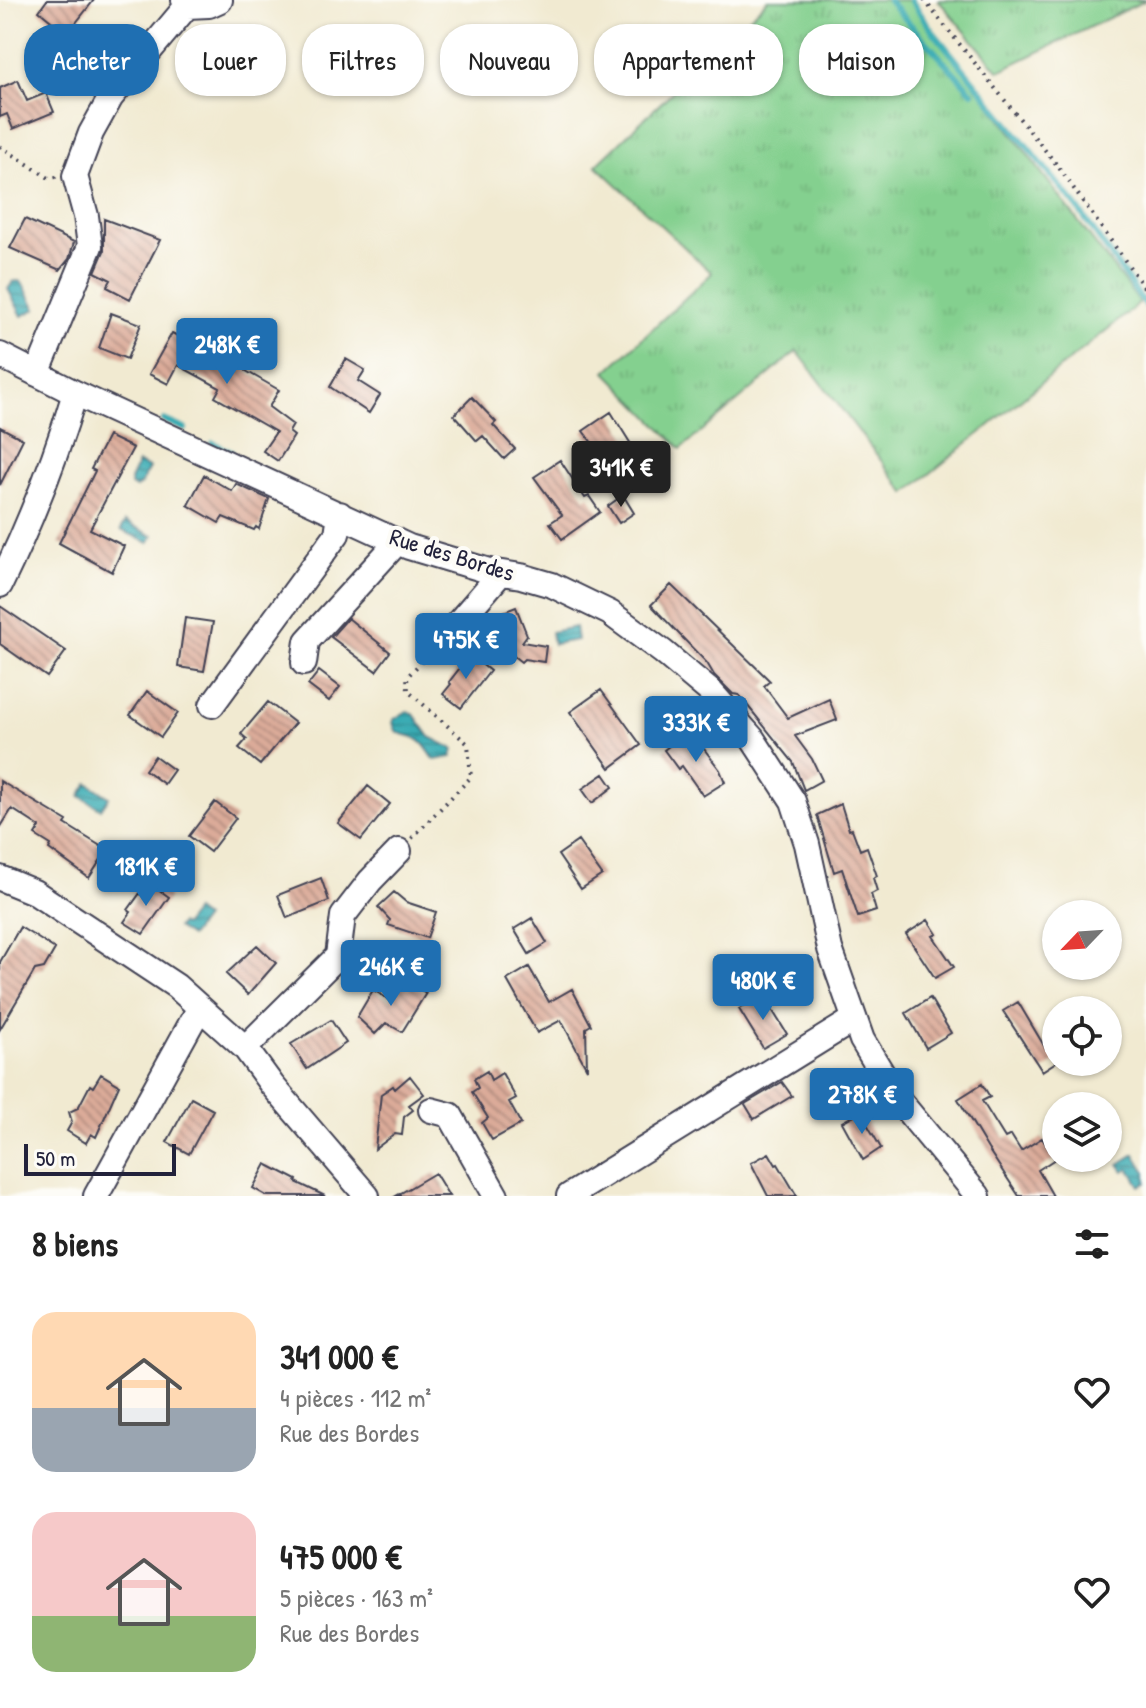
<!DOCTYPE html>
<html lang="fr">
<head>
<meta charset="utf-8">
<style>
	body { margin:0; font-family:"Patrick Hand",sans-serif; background:#f6f6f6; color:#222; height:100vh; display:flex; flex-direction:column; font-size:30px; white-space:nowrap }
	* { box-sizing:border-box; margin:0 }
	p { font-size:26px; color:#767676 }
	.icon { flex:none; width:44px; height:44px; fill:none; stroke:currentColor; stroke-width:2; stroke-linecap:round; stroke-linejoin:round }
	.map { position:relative; height:1196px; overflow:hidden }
	.details { display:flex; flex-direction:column; background:#fff; flex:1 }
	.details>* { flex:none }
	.top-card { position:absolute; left:24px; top:24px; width:1098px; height:72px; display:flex; gap:16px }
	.needle { width:52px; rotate:245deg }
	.controls { position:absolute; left:1042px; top:900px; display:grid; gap:16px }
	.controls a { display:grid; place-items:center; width:80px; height:80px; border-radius:50%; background:#fff; box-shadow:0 2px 6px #0004; font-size:40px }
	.scale { position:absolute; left:24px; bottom:20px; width:152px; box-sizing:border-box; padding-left:8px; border:4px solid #22223b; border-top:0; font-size:22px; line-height:28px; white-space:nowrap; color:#22223b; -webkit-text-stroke:6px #fdfcf7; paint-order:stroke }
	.price { position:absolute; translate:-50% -68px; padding:0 18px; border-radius:8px; background:#1f6fb2; color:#fff; font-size:26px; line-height:52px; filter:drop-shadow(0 2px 4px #0008) }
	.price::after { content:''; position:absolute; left:50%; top:48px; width:24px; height:18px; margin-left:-12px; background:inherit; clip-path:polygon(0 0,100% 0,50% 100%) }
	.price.current { background:#222; color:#fff }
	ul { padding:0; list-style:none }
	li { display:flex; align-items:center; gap:24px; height:200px; padding:0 32px }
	li span { display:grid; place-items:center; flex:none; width:224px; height:160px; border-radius:24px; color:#555 }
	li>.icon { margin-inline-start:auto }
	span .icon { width:96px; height:96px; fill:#fffc; stroke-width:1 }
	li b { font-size:34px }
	h2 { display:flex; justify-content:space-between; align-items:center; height:96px; padding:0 32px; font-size:34px }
	.chip { padding:0 28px; border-radius:32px; background:#fff; box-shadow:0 2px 6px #0004; font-size:28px; line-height:72px }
	.chip.current { background:#1f6fb2; color:#fff }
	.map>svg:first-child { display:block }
</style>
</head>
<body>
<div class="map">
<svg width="1146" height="1196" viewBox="0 0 1146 1196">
	<defs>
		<pattern id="grass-tufts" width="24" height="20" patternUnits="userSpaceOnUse" patternTransform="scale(2)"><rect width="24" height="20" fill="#84d08f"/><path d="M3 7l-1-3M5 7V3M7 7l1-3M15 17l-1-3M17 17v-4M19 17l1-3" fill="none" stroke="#72b27c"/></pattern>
		<pattern id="water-rules" width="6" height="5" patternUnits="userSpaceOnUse" patternTransform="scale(2)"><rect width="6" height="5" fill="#39abb3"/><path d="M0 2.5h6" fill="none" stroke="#308b93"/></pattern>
		<pattern id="building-back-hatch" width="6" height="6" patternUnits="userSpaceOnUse" patternTransform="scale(2)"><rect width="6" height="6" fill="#dbab99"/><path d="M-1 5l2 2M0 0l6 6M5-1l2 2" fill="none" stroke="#b18b7e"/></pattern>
	</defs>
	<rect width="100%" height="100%" fill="#fdfcf7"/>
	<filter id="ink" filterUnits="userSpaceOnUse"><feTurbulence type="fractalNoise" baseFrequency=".0125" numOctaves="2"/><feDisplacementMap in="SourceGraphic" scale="16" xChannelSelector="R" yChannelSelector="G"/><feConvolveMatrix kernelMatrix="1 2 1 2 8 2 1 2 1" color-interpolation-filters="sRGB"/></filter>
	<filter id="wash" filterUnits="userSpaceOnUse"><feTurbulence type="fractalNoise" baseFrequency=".006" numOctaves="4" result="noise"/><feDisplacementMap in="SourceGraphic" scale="32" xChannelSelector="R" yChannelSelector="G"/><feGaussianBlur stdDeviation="1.8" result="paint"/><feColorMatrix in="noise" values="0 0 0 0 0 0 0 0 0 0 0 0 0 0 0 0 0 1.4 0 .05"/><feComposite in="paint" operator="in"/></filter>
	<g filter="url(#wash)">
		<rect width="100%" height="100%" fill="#f1ead1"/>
		<!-- grass -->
		<path fill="url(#grass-tufts)" stroke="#537965" stroke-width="2" d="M 768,0 L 911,0 L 1140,303 L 906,493 L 797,351 L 681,449 L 606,372 L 712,273 L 596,165 Z
			M 938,0 L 1146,0 L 999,71 Z"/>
		<!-- water -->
		<path fill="url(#water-rules)" stroke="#2e6677" stroke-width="2" d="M 17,281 L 22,282 L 36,309 L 22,316 L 8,289 L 13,282 Z
			M 138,463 L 149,468 L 141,484 L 136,488 L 131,485 L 130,480 Z
			M 125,522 L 153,536 L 149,543 L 121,530 Z
			M 575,627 L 577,640 L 553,644 L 551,632 Z
			M 407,711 L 413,713 L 430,737 L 454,749 L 452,757 L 435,760 C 429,753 425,743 417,739 C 405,732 394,738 393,720 Z
			M 88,783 L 109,797 L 101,809 L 80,796 Z
			M 195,911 L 204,918 L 190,937 L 177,928 L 180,924 L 183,926 Z
			M 1135,1154 L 1146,1172 L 1146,1183 L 1140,1186 L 1129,1168 L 1124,1171 L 1119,1164 Z"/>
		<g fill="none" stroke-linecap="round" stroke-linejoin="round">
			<!-- stream -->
			<path stroke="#39abb3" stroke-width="6" d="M 911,0 L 931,29 L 1077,207 L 1146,306
				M 889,1 L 972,92
				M 164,420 L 185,429
				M 213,443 L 231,452"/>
		</g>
		<g id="blocks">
			<!-- building -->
			<path fill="url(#building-back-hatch)" d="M 47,0 L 94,0 L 67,34 L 39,11 Z
				M 18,80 L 27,101 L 46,93 L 54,112 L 13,129 L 7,114 L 0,117 L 0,88 Z
				M 25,219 L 74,242 L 69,259 L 60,270 L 10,248 Z
				M 104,219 L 160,240 L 130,299 L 107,287 L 111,280 L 95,272 L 104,251 Z
				M 111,313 L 141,324 L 127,359 L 99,348 Z
				M 172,333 L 200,348 L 203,343 L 248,368 L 246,371 L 279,390 L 269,407 L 293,425 L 289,432 L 294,436 L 278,461 L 263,451 L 276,432 L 215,397 L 220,388 L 178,365 L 168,384 L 149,374 Z
				M 346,359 L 365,370 L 358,381 L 380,395 L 369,413 L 330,387 Z
				M 472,397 L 496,422 L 493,425 L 515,449 L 504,459 L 483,436 L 477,441 L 454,415 Z
				M 611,412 L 639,457 L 615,473 L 583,431 Z
				M 0,427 L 23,439 L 0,485 Z
				M 108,436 L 133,448 L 90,529 L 124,546 L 112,572 L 59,543 L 95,471 L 91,469 Z
				M 560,460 L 585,498 L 589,496 L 600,512 L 562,539 L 550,523 L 562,515 L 534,477 Z
				M 204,475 L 232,491 L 236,484 L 269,499 L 259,529 L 256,527 L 254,530 L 223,517 L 219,523 L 188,505 Z
				M 623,495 L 634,513 L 619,523 L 608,506 Z
				M 671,585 L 765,676 L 770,681 L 764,686 L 788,718 L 829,699 L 837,720 L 795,736 L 812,759 L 822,780 L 804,790 L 793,762 L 739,695 L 733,694 L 714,675 L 707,663 L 651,605 Z
				M 0,606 L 66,651 L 47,677 L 0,644 Z
				M 516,607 L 527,635 L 522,642 L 546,646 L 544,662 L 524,659 L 521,662 L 506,650 L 502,655 L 498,644 L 489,637 L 495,638 L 492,629 L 497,627 L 493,616 Z
				M 185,618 L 213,622 L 204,671 L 178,667 Z
				M 348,618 L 390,652 L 376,671 L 331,637 Z
				M 470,655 L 490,671 L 461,708 L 443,694 L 451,684 L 449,682 Z
				M 319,671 L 340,687 L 329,701 L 308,685 Z
				M 601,690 L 641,745 L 610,768 L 570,712 Z
				M 147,691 L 178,713 L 161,737 L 130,715 Z
				M 268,702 L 295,723 L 260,765 L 239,748 L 247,739 L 241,734 Z
				M 687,732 L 695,743 L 698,741 L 720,770 L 725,782 L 703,796 L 682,766 L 678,769 L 664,750 Z
				M 155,756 L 174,770 L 164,784 L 145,770 Z
				M 604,774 L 613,787 L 592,803 L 582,789 Z
				M 0,781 L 67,821 L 65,824 L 107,850 L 89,878 L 49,849 L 51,845 L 35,835 L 40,827 L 12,809 L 0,828 Z
				M 368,786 L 390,804 L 361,840 L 338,823 Z
				M 215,802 L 236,818 L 210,852 L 189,836 Z
				M 841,804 L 849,830 L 852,829 L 860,850 L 867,847 L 877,876 L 873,878 L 877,891 L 871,894 L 876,911 L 858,917 L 842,869 L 834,872 L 817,815 Z
				M 578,841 L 602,875 L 581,889 L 558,855 Z
				M 321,878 L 329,901 L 287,918 L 278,895 Z
				M 148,882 L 169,897 L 143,934 L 124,922 L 131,912 L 128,910 Z
				M 394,892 L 406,902 L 436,912 L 427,938 L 388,925 L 390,920 L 378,907 Z
				M 532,918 L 547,943 L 529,954 L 514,929 Z
				M 928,920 L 937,934 L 933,936 L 954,967 L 935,978 L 906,934 Z
				M 20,927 L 55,949 L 44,968 L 35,970 L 0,1029 L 0,962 Z
				M 257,945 L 276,963 L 248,995 L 226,974 Z
				M 529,967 L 549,1002 L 572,989 L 591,1025 L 586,1028 L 587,1069 L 561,1020 L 537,1033 L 507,980 Z
				M 400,982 L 410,988 L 412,985 L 426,993 L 402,1032 L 386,1023 L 375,1034 L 357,1017 L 373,990 L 390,1000 Z
				M 763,995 L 787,1034 L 763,1048 L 739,1009 Z
				M 930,998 L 951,1033 L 926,1048 L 906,1013 Z
				M 1018,1002 L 1046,1049 L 1056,1042 L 1056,1062 L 1042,1071 L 1003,1011 Z
				M 331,1020 L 346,1043 L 307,1069 L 291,1044 Z
				M 487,1071 L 491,1080 L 502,1073 L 516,1098 L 509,1102 L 521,1124 L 492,1140 L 482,1123 L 488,1118 L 472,1092 L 478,1088 L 474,1079 Z
				M 101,1074 L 119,1085 L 96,1137 L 91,1134 L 86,1143 L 67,1131 L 72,1122 L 69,1112 L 78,1108 L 90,1085 L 93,1087 Z
				M 410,1076 L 424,1094 L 409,1105 L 413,1110 L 404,1117 L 402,1135 L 395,1134 L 375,1149 L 381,1094 L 393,1086 L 395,1089 Z
				M 782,1082 L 792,1096 L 754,1119 L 745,1104 Z
				M 982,1084 L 990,1097 L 982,1101 L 1005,1138 L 1011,1135 L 1021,1151 L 1042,1138 L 1055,1159 L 1038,1170 L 1053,1196 L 1019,1196 L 988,1149 L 958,1099 Z
				M 191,1098 L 213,1110 L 189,1154 L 167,1142 Z
				M 860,1112 L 881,1148 L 863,1160 L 842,1122 Z
				M 769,1153 L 776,1165 L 778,1164 L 797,1196 L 768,1196 L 751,1163 Z
				M 266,1164 L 297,1180 L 296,1182 L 325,1196 L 267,1196 L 253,1188 Z
				M 435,1173 L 449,1196 L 396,1196 Z"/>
		</g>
	</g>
	<g filter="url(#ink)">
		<use href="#blocks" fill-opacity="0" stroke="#414052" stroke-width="2"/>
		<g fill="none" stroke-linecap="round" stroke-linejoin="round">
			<defs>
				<path id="minor" d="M 187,6 L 209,5 L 220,0
					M 0,355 L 75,393 L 409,547 L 489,571 L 521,576 L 552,585 L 610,613 L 663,652 L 712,693 L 752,738 L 793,801 L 807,844 L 830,949 L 862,1040 L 897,1098 L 978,1196
					M 37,374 L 90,246 L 86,216 L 75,176 L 91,133 L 111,97 L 187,6 L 184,0
					M 0,585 C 30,523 55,461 75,393
					M 457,624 L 501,573
					M 304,663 L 307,641 L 392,548 L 395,540
					M 212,705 L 337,534 L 340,514
					M 0,878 L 34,892 L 176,986 L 245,1048 L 272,1085 L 367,1196
					M 245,1048 L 338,956 L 343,916 L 370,881 L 399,851
					M 431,1110 L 450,1115 L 496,1196
					M 96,1196 L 199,1009
					M 569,1196 L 853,1020"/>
			</defs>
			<!-- minor casing -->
			<use href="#minor" stroke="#414052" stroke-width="28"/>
			<!-- path -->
			<path stroke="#414052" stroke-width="4" stroke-dasharray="2 6" stroke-linecap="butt" d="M 924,0 L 1057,165 L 1146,290
				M 0,146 L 49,178 L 57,177
				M 412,838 L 471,777 L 468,744 L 408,691 L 407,677 L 442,640"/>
			<!-- minor -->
			<use href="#minor" stroke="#fff" stroke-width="24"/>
		</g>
	</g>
	<g text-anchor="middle" stroke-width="8" stroke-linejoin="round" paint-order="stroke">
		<!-- street labels -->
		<g font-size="24" fill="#22223b" stroke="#fdfcf7">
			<text transform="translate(452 555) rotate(17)" y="8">Rue des Bordes</text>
		</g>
	</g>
</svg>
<div class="controls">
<a><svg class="needle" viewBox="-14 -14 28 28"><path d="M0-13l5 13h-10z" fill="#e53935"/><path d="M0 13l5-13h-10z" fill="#767676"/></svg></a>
<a><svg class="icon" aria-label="locate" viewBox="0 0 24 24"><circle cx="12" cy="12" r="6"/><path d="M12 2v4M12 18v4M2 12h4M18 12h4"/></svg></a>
<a><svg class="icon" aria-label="layers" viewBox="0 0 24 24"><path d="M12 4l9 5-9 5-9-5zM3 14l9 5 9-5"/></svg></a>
</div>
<div class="scale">50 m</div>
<b class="price" style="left:227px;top:386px">248K €</b>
<b class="price current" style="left:621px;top:509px">341K €</b>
<b class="price" style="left:466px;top:681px">475K €</b>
<b class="price" style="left:696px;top:764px">333K €</b>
<b class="price" style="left:146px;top:908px">181K €</b>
<b class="price" style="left:391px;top:1008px">246K €</b>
<b class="price" style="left:763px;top:1022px">480K €</b>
<b class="price" style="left:862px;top:1136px">278K €</b>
<div class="top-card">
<a class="chip current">Acheter</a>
<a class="chip">Louer</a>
<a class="chip">Filtres</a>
<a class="chip">Nouveau</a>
<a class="chip">Appartement</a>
<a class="chip">Maison</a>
</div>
</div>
<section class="details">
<h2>8 biens<svg class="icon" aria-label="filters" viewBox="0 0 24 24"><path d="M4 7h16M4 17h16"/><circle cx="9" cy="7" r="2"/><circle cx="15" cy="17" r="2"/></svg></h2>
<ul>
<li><span style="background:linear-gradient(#ffd9b3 60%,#9aa5b1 0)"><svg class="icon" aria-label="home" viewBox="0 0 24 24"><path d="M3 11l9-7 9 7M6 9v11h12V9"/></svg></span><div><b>341 000 €</b><p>4 pièces · 112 m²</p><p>Rue des Bordes</p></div><svg class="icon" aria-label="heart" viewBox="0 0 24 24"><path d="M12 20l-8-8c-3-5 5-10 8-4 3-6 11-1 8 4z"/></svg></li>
<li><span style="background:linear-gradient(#f6c9c9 65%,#8fb573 0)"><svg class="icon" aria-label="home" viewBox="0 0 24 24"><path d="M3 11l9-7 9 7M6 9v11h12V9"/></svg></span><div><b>475 000 €</b><p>5 pièces · 163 m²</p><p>Rue des Bordes</p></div><svg class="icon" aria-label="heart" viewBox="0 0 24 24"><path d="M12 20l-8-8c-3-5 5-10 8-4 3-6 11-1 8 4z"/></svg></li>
</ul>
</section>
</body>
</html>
